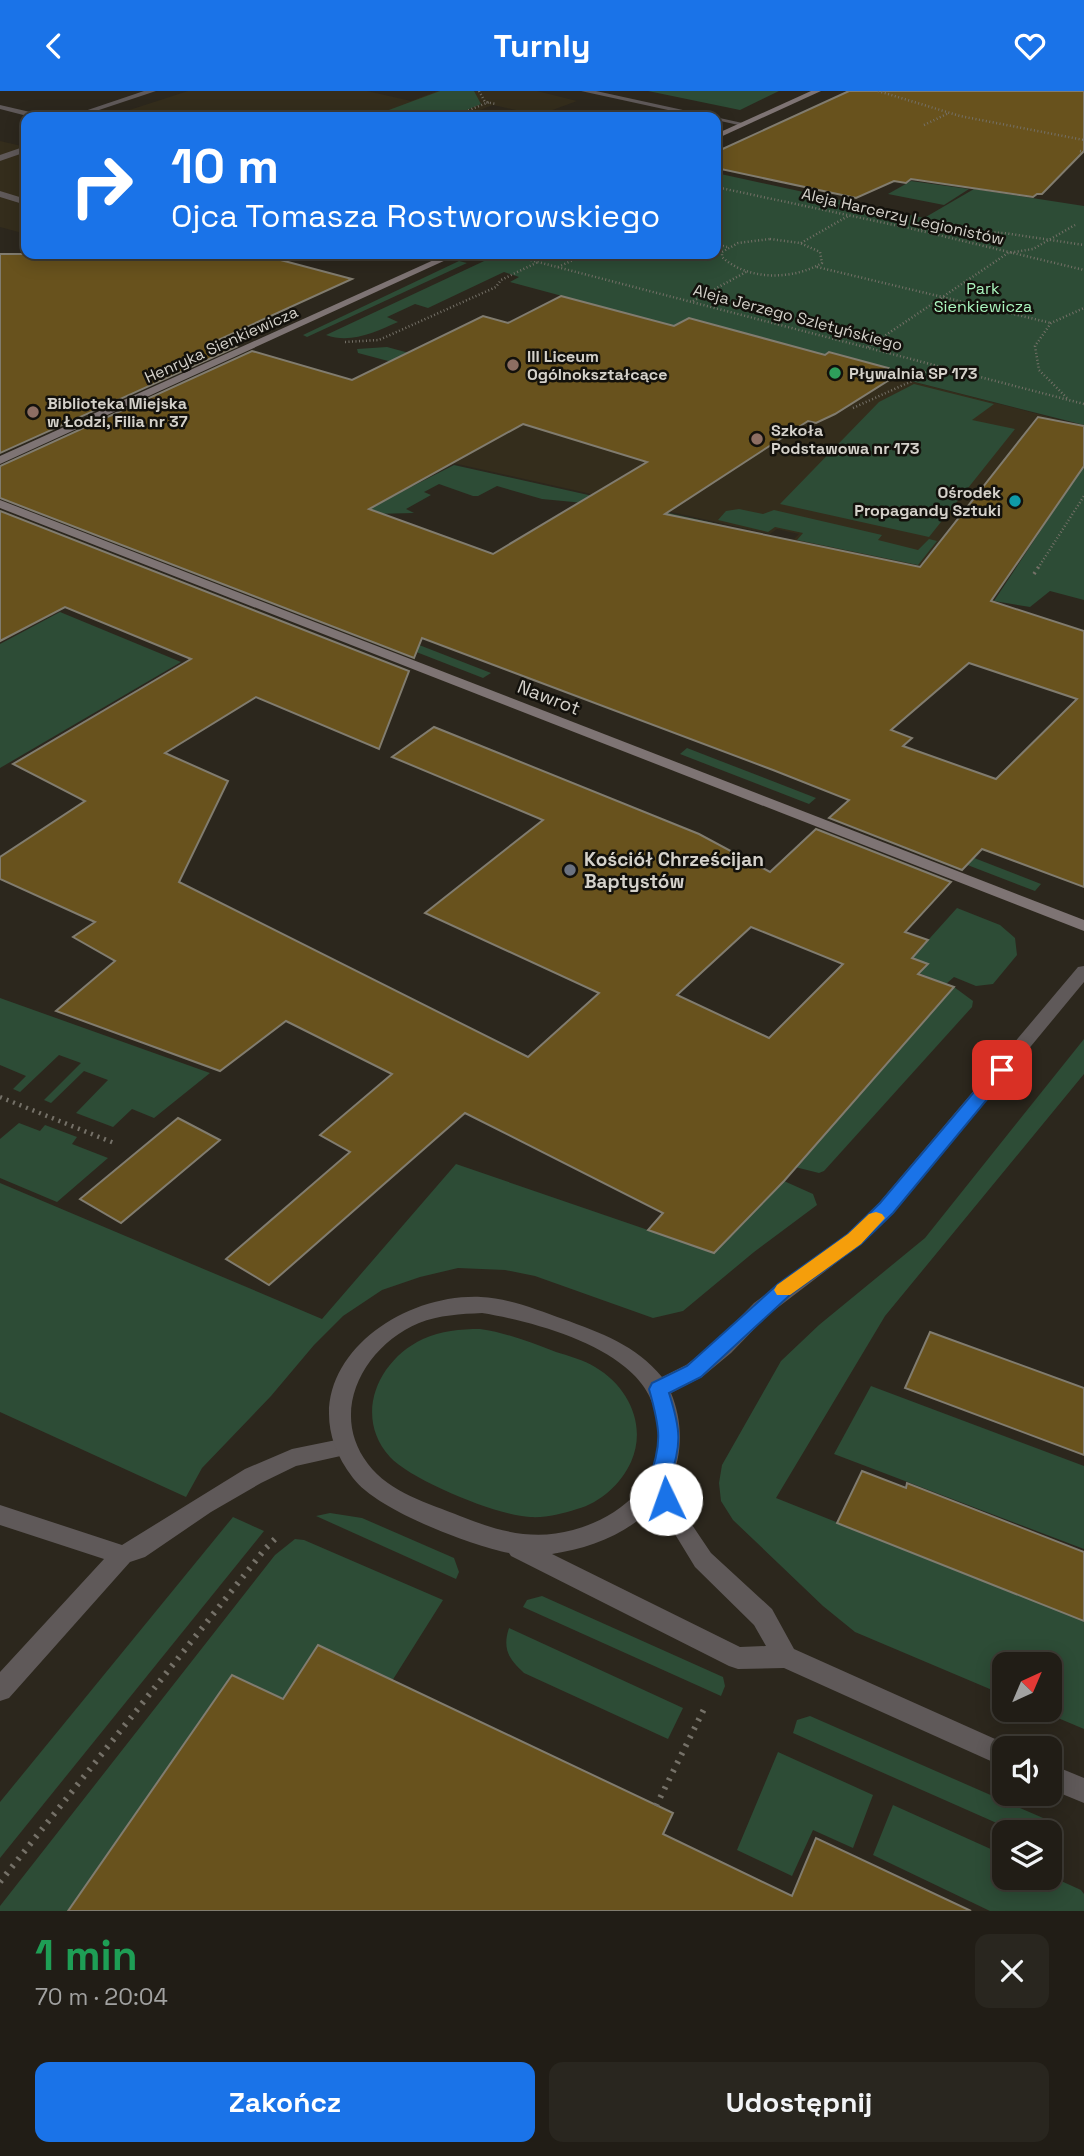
<!DOCTYPE html>
<html lang="pl">
<head>
<meta charset="utf-8">
<style>
	body { margin:0; font-family:"Space Grotesk",sans-serif; background:#29261f; color:#f1f3f6; height:100vh; display:flex; flex-direction:column; font-size:26px; white-space:nowrap }
	* { box-sizing:border-box; margin:0 }
	p { font-size:23px; color:#a2a2a1 }
	.icon { flex:none; width:38px; height:38px; fill:none; stroke:currentColor; stroke-width:2; stroke-linecap:round; stroke-linejoin:round }
	.map { position:relative; height:1820px; overflow:hidden }
	.drawer { display:flex; flex-direction:column; background:#211d16; flex:1 }
	.drawer>* { flex:none }
	.guide { position:absolute; left:21px; top:21px; width:700px; height:147px; border-radius:14px; box-shadow:0 4px 18px #0003,0 0 0 2px #3e3b35; background:#1a73e8; color:#fff; overflow:hidden }
	.needle { width:46px; rotate:44deg }
	.fabs { position:absolute; left:992px; top:1561px; display:grid; gap:14px }
	.fabs a { display:grid; place-items:center; width:70px; height:70px; border-radius:14px; background:#211d16; box-shadow:0 4px 18px #0003,0 0 0 2px #3e3b35; font-size:35px }
	.pin { position:absolute; display:grid; place-items:center; width:60px; height:60px; color:#fff; margin:-30px; border-radius:14px; box-shadow:0 4px 10px #0006 }
	.me { position:absolute; width:77px; margin:-38px; rotate:357deg; stroke-linejoin:round; filter:drop-shadow(0 0 5px #0008) }
	.turn { display:flex; align-items:center; gap:24px; height:147px; padding:0 35px; font-size:32px }
	.turn .icon { width:91px; height:91px; stroke-width:2.5 }
	.turn b { display:block; font-size:49px; line-height:60px }
	.round { display:grid; place-items:center; flex:none; width:74px; height:74px; border-radius:14px; background:#29261f }
	.overview { display:flex; align-items:center; justify-content:space-between; height:119px; padding:0 35px }
	h1 { font-size:42px; font-weight:600; line-height:52px; color:#1e9e55 }
	.primary-button { display:flex; gap:14px; margin-top:auto; padding:14px 35px }
	.primary-button a { flex:1; height:80px; border-radius:14px; background:#1a73e8; color:#fff; font-size:28px; font-weight:600; line-height:80px; text-align:center }
	.primary-button a+a { background:#29261f; color:#f1f3f6 }
	header { display:flex; justify-content:space-between; align-items:center; height:91px; padding:0 35px; background:#1a73e8; color:#fff; font-size:32px; font-weight:600 }
	.map>svg:first-child { display:block }
	.built { fill:#342d1c }
	.green { fill:#2d4c36 }
	.building { fill:#68521d; stroke:#817c6f; stroke-width:2; fill-rule:evenodd }
	.lines { fill:none; stroke-linecap:round; stroke-linejoin:round }
	.path-far3 { stroke:#757168; stroke-width:2.5; stroke-dasharray:1 2.5; stroke-linecap:butt }
	.path-far2 { stroke:#757168; stroke-width:3.5; stroke-dasharray:2 4.5; stroke-linecap:butt }
	.path-far1 { stroke:#757168; stroke-width:4.5; stroke-dasharray:2 5; stroke-linecap:butt }
	.path { stroke:#757168; stroke-width:6; stroke-dasharray:2.5 7; stroke-linecap:butt }
	.lane { fill:#5f5959; fill-rule:evenodd }
	.street { fill:#5f5959; fill-rule:evenodd }
	.secondary { fill:#7e7474; fill-rule:evenodd }
	.route { fill:#1a73e8; stroke:#114b97; stroke-width:2 }
	.slow { fill:#f59e0b }
	.education-dot { fill:#8d6e63; stroke:#13110c; stroke-width:2.5 }
	.leisure-dot { fill:#2e9e5b; stroke:#13110c; stroke-width:2.5 }
	.culture-dot { fill:#0f9aa8; stroke:#13110c; stroke-width:2.5 }
	.worship-dot { fill:#6b7280; stroke:#13110c; stroke-width:2.5 }
	.labels { text-anchor:middle; stroke-width:5; stroke-linejoin:round; paint-order:stroke }
	.far-street-label { font-size:16px; fill:#d4d1ca; stroke:#13110c }
	.far-park-label { font-size:16px; fill:#aaf5be; stroke:#13110c }
	.far-poi-label { font-size:16px; font-weight:bold; fill:#d4d1ca; stroke:#13110c; text-anchor:start }
	.street-label { font-size:19px; fill:#d4d1ca; stroke:#13110c }
	.poi-label { font-size:19px; font-weight:bold; fill:#d4d1ca; stroke:#13110c; text-anchor:start }
</style>
</head>
<body>
<header><svg class="icon" aria-label="back" viewBox="0 0 24 24"><path d="M15 5l-7 7 7 7"/></svg>Turnly<svg class="icon" aria-label="heart" viewBox="0 0 24 24"><path d="M12 20l-8-8c-3-5 5-10 8-4 3-6 11-1 8 4z"/></svg></header>
<div class="map">
<svg width="1084" height="1820" viewBox="0 0 1084 1820">
	<rect width="100%" height="100%" fill="#2c271d"/>
	<!-- built -->
	<g class="built">
		<path d="M188,0H367L411,10L437,0H537L577,10L539,24L493,14L472,22L484,26H342L323,22L310,26H108Z"/>
		<path d="M0,50L26,56V143L0,136Z"/>
		<path d="M561,205L674,235L689,227L825,264L829,261L888,277L907,289L1061,329L1038,326L921,476L793,449L799,443L777,438L770,443L453,372L498,344L428,252L483,225L508,232Z"/>
	</g>
	<!-- green -->
	<g class="green">
		<path d="M440,0H474L481,13L462,21L481,26H370Z"/>
		<path d="M648,0H779L740,19Z"/>
		<path d="M716,82L924,127L974,98L1084,115V334L907,289L888,277L829,261L825,264L689,227L674,235L510,191L519,186L504,181L428,217L415,213L387,226L398,231C375,241 351,253 326,244L497,164L514,168L522,163H716Z"/>
		<path d="M911,90L969,98L944,114L888,103Z"/>
		<path d="M459,170L467,172L307,246L303,244Z"/>
		<path d="M387,256L409,262L392,271L358,262L357,258Z"/>
		<path d="M914,293L994,313L972,329L1015,338L929,446L780,413L879,311Z"/>
		<path d="M454,374L727,435L722,438L626,416L542,408L497,395L478,405H473L439,393L424,401L431,404L406,418L414,422L372,423L364,420Z"/>
		<path d="M1084,374V509L1050,500L1030,516L994,510Z"/>
		<path d="M739,418L763,423L774,419L882,444L878,449L918,459L929,448L937,450L918,474L797,449L803,442L775,436L768,441L718,429L726,420Z"/>
		<path d="M60,521L181,571L0,677V553Z"/>
		<path d="M414,552L491,582L483,587L406,557Z"/>
		<path d="M687,657L816,707L809,713L680,663Z"/>
		<path d="M915,744L1041,793L1035,800L908,751Z"/>
		<path d="M957,817L1000,834L1015,847L1017,864L993,893L976,895L954,886L946,893L919,882L927,873L912,867Z"/>
		<path d="M954,896L973,910L972,916L824,1080L819,1082L795,1076Z"/>
		<path d="M0,907L210,982L154,1027L132,1018L113,1036L76,1022L108,989L84,980L51,1012L44,1009L81,972L59,964L20,1001L13,998L26,985L0,974Z"/>
		<path d="M1084,948V983L885,1225L776,1407L1084,1530V1638L1039,1619H1050V1573H1004V1604L855,1541L823,1515L733,1429L721,1410L719,1392L722,1374L781,1270L819,1234L925,1147Z"/>
		<path d="M19,1032L40,1040L45,1034L77,1046L72,1053L108,1067L57,1111L0,1087V1048Z"/>
		<path d="M456,1073L648,1139L784,1090L813,1103L817,1114L754,1161L683,1220L653,1227L535,1185L505,1179L458,1177L420,1186L382,1199L343,1225L314,1254L271,1305L202,1377L186,1406L0,1321V1092L322,1228Z"/>
		<path d="M480,1238C507,1242 530,1251 556,1261C569,1265 584,1269 595,1276C629,1296 647,1335 631,1371C621,1393 600,1412 577,1418C561,1423 546,1427 530,1426C498,1425 411,1389 390,1366C353,1325 378,1269 423,1248C441,1240 460,1238 480,1238Z"/>
		<path d="M871,1295L1084,1375V1458L834,1363Z"/>
		<path d="M330,1422L362,1427L454,1467L459,1481L456,1488L316,1425Z"/>
		<path d="M233,1426L264,1440L0,1767V1711Z"/>
		<path d="M295,1448L304,1449L443,1509L392,1590L318,1554L283,1608L232,1584L68,1820H0V1815L275,1464Z"/>
		<path d="M542,1505L723,1586L725,1595L721,1605L523,1516L527,1509Z"/>
		<path d="M509,1537L683,1617L668,1648L524,1582C509,1568 502,1558 509,1537Z"/>
		<path d="M810,1625L1050,1730L1044,1741H1017L793,1642L797,1629Z"/>
		<path d="M778,1661L873,1704L853,1757L813,1739L792,1785L737,1759Z"/>
		<path d="M893,1714L1004,1764V1787L1050,1785L1081,1799L1084,1803V1820H990L873,1764Z"/>
	</g>
	<!-- building -->
	<g class="building">
		<path d="M849,0H1084V60L1042,103H1037L1033,106L911,88L906,92L894,90L856,107L716,77V61Z"/>
		<path d="M0,163H258L352,188L216,250L236,256L0,362Z"/>
		<path d="M561,205L674,235L689,227L825,264L829,261L888,277L884,280L897,284L835,323L816,332L808,330L665,423L920,476L1038,326L1084,335V375L991,510L1084,540V796L982,758L962,779L829,727L849,709L773,679L422,547L414,567L0,407V375L252,260L352,289L483,225L508,232ZM523,333L647,371L493,463L369,418ZM969,572L1077,608L996,688L903,655L912,647L891,639Z"/>
		<path d="M0,420L409,580L379,658L256,606L165,662L228,690L179,791L528,966L599,902L425,822L543,729L392,666L434,636L699,743L770,781L816,738L951,791L905,841L928,849L912,867L928,873L918,883L954,896L784,1090L714,1162L648,1139L663,1122L465,1022L269,1194L226,1168L350,1061L320,1044L392,983L286,930L220,980L56,920L115,870L73,846L95,831L0,788V766L85,710L13,673L191,568L65,516L0,550ZM751,836L843,873L769,947L677,904Z"/>
		<path d="M178,1027L220,1049L121,1132L80,1108Z"/>
		<path d="M930,1241L1084,1297V1364L905,1297Z"/>
		<path d="M862,1380L906,1397L907,1392L1084,1461V1530L837,1432Z"/>
		<path d="M318,1554L673,1722L663,1743L792,1805L816,1747L971,1820H68L232,1584L283,1608Z"/>
	</g>
	<g class="lines">
		<!-- path-far3 -->
		<g class="path-far3">
			<path d="M479,0L485,11L496,13"/>
			<path d="M878,0L960,25L1084,49"/>
			<path d="M452,26L489,11"/>
			<path d="M924,34L949,22"/>
			<path d="M1080,60L1084,61"/>
			<path d="M716,96L913,138L1084,179"/>
			<path d="M921,138L1004,142L1084,154"/>
			<path d="M770,148L800,152L820,161L822,172C793,189 748,190 722,166V161L738,152Z"/>
			<path d="M801,152L848,125"/>
			<path d="M716,153L727,156"/>
			<path d="M507,163L1084,313"/>
			<path d="M558,176L586,163"/>
			<path d="M817,176L1051,232"/>
			<path d="M693,210L746,181"/>
			<path d="M345,251L379,249L496,196L501,189L538,171"/>
			<path d="M868,256L1008,162L1033,158L1075,134"/>
			<path d="M1067,307L1039,279L1035,255L1051,232L1084,217"/>
			<path d="M853,317L912,290L935,274"/>
			<path d="M1040,474L1084,405"/>
		</g>
		<!-- path-far2 -->
		<path class="path-far2" d="M1034,483L1041,472"/>
		<!-- path-far1 -->
		<path class="path-far1" d="M0,1006L114,1052"/>
		<!-- path -->
		<g class="path">
			<path d="M656,1715L706,1614"/>
			<path d="M0,1791L265,1458L279,1444"/>
		</g>
		<!-- lane -->
		<path class="lane" d="M346,1347L354,1350L357,1356L354,1362L296,1375L261,1392L211,1421L145,1466L130,1471L9,1607L0,1610V1581L104,1468L0,1434V1414L122,1454L245,1378L292,1358Z"/>
		<!-- street -->
		<g class="street">
			<path d="M144,0H156L78,26H67Z"/>
			<path d="M581,0H596L747,33L743,35L716,29V26H700Z"/>
			<path d="M0,14L43,24L44,26H31L0,18Z"/>
			<path d="M26,55V61L0,70V64Z"/>
			<path d="M0,100L26,108V114L0,106Z"/>
			<path d="M1084,875V891L893,1122L861,1153L768,1224L731,1262L702,1286L671,1302C683,1331 683,1363 670,1392L682,1419L711,1462L772,1518L794,1558L1013,1656L1004,1657V1676L784,1577L738,1578L729,1575L511,1465L509,1462C469,1454 377,1419 353,1387C281,1293 385,1202 481,1206C508,1207 538,1219 563,1228C601,1242 636,1254 662,1286L686,1274L717,1250L754,1212L847,1143L879,1112L1078,876ZM482,1222C526,1229 591,1247 625,1276C646,1293 656,1312 658,1339C661,1392 621,1426 573,1439C533,1450 497,1440 460,1425C428,1412 390,1402 368,1373C328,1321 364,1255 419,1232C439,1224 461,1223 482,1222ZM656,1412L695,1476L754,1534L766,1555L740,1556L552,1463C591,1457 631,1442 656,1412Z"/>
			<path d="M1050,1673L1084,1687V1712L1050,1698Z"/>
		</g>
		<!-- secondary -->
		<g class="secondary">
			<path d="M811,0H821L716,48V43Z"/>
			<path d="M447,163H459L0,373V365Z"/>
			<path d="M0,409L1084,829V840L0,417Z"/>
		</g>
	</g>
	<!-- route -->
	<path class="route" d="M1002,973L1010,979L1008,983L893,1122L861,1153L791,1203L701,1286L669,1302C681,1339 682,1354 669,1391L676,1408L673,1414L666,1417L659,1414L648,1391C663,1352 660,1337 649,1298L652,1292L687,1275L778,1193L848,1143L880,1112L996,975Z"/>
	<!-- slow -->
	<path class="slow" d="M876,1121L882,1123L885,1127L861,1153L790,1204H777L774,1199L777,1194L848,1143L869,1123Z"/>
	<!-- markers -->
	<g class="education-dot">
		<circle cx="513" cy="274" r="7"/>
		<circle cx="33" cy="321" r="7"/>
		<circle cx="757" cy="348" r="7"/>
	</g>
	<circle class="leisure-dot" cx="835" cy="282" r="7"/>
	<circle class="culture-dot" cx="1015" cy="410" r="7"/>
	<circle class="worship-dot" cx="570" cy="779" r="7"/>
	<g class="labels">
		<!-- far-street labels -->
		<g class="far-street-label">
			<text transform="translate(903 125) rotate(13)" y="6">Aleja Harcerzy Legionistów</text>
			<text transform="translate(798 226) rotate(15)" y="6">Aleja Jerzego Szletyńskiego</text>
			<text transform="translate(221 253) rotate(-24)" y="6">Henryka Sienkiewicza</text>
		</g>
		<!-- far-park labels -->
		<g class="far-park-label">
			<text x="983" y="203">Park<tspan x="983" dy="18">Sienkiewicza</tspan></text>
		</g>
		<!-- far-poi labels -->
		<g class="far-poi-label">
			<text x="527" y="271">III Liceum<tspan x="527" dy="18">Ogólnokształcące</tspan></text>
			<text x="849" y="288">Pływalnia SP 173</text>
			<text x="47" y="318">Biblioteka Miejska<tspan x="47" dy="18">w Łodzi, Filia nr 37</tspan></text>
			<text x="771" y="345">Szkoła<tspan x="771" dy="18">Podstawowa nr 173</tspan></text>
			<text x="1001" y="407" text-anchor="end">Ośrodek<tspan x="1001" dy="18">Propagandy Sztuki</tspan></text>
		</g>
		<!-- street labels -->
		<g class="street-label">
			<text transform="translate(549 606) rotate(21)" y="7">Nawrot</text>
		</g>
		<!-- poi labels -->
		<g class="poi-label">
			<text x="584" y="775">Kościół Chrześcijan<tspan x="584" dy="22">Baptystów</tspan></text>
		</g>
	</g>
</svg>
<div class="fabs">
<a><svg class="needle" viewBox="-14 -14 28 28"><path d="M0-13l5 13h-10z" fill="#e53935"/><path d="M0 13l5-13h-10z" fill="#a2a2a1"/></svg></a>
<a><svg class="icon" aria-label="sound" viewBox="0 0 24 24"><path d="M4 9h4l5-4v14l-5-4H4zM17 9q2 3 0 6"/></svg></a>
<a><svg class="icon" aria-label="layers" viewBox="0 0 24 24"><path d="M12 4l9 5-9 5-9-5zM3 14l9 5 9-5"/></svg></a>
</div>
<div class="pin" style="left:1002px;top:979px;background:#d93025"><svg class="icon" aria-label="arrive" viewBox="0 0 24 24"><path d="M6 21V4h12l-3 4 3 4H6"/></svg></div>
<svg class="me" style="left:666px;top:1408px" viewBox="-20 -20 40 40"><circle r="19" fill="#fff"/><path d="M0-13L10 11 0 6-10 11z" fill="#1a73e8"/></svg>
<div class="guide">
<div class="turn"><svg class="icon" aria-label="right" viewBox="0 0 24 24"><path d="M7 20v-9h11M14 6l5 5-5 5"/></svg><div><b>10 m</b>Ojca Tomasza Rostworowskiego</div></div>
</div>
</div>
<section class="drawer">
<div class="overview"><div><h1>1 min</h1><p>70 m · 20:04</p></div><a class="round"><svg class="icon" aria-label="close" viewBox="0 0 24 24"><path d="M6 6l12 12M18 6L6 18"/></svg></a></div>
<div class="primary-button"><a>Zakończ</a><a>Udostępnij</a></div>
</section>
</body>
</html>
